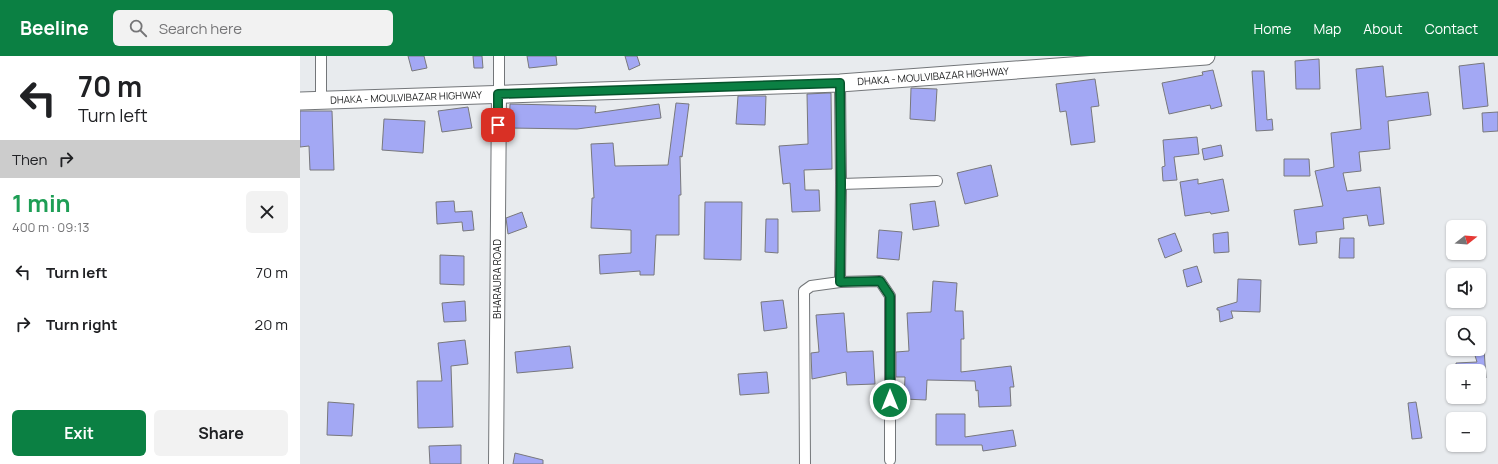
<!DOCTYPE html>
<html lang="en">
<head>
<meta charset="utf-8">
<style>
	body { margin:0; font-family:Manrope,sans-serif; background:#f2f2f2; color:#202124; height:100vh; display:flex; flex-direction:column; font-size:15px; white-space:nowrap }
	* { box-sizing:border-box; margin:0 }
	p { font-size:13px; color:#757577 }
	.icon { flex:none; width:22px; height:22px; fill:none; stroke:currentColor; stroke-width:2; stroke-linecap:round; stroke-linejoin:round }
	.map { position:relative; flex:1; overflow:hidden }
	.panel { display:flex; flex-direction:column; background:#fff; width:300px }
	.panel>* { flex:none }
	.guide { background:#fff; color:#202124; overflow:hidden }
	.needle { width:26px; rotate:73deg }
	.controls { position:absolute; left:1146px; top:164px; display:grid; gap:8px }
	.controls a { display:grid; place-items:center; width:40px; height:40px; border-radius:6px; background:#fff; box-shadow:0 1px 3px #0004; font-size:20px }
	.pin { position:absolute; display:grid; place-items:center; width:34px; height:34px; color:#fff; margin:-17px; border-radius:8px; box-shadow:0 2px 6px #0006 }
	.me { position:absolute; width:44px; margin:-22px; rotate:0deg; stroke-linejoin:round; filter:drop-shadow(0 0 3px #0008) }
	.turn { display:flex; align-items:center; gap:14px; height:84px; padding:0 12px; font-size:18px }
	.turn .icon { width:52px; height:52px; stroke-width:2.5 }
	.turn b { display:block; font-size:28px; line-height:34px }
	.then { display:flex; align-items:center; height:38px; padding:0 12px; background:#0003; gap:8px; font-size:15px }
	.round { display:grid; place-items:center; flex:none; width:42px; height:42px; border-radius:6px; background:#f2f2f2 }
	.summary { display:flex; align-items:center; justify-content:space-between; height:68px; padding:0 12px }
	h1 { font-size:24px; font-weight:700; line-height:30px; color:#1e9e55 }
	.action { display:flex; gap:8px; margin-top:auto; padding:8px 12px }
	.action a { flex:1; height:46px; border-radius:6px; background:#0b8043; color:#fff; font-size:16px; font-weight:700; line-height:46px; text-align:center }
	.action a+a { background:#f2f2f2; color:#202124 }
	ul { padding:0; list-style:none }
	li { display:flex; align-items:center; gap:12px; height:52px; padding:0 12px }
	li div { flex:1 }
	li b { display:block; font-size:15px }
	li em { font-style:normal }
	header { display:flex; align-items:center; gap:24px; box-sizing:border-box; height:56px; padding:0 20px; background:#0b8043; color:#fff }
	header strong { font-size:19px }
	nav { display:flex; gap:22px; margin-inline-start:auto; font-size:14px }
	.search { width:280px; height:36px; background:#f2f2f2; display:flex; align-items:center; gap:10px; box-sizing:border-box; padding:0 14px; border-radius:6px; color:#757577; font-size:15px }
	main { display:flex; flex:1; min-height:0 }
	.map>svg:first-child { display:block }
	.building { fill:#a3a8f4; stroke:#78787c }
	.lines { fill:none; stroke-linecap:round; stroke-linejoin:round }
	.minor-casing { stroke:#737679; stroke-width:12 }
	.secondary-casing { stroke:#737679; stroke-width:16 }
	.trunk-casing { stroke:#737679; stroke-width:19 }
	.minor { stroke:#fff; stroke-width:10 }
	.secondary { stroke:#fff; stroke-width:14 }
	.trunk { stroke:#fff; stroke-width:17 }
	.route-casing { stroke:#07532c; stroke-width:10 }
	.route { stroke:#0b8043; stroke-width:7 }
	.labels { text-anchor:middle; stroke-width:4; stroke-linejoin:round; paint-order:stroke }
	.street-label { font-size:10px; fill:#232425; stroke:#fff }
</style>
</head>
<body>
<header>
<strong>Beeline</strong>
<div class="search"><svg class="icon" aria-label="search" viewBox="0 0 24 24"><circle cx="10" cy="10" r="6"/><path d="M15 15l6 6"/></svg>Search here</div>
<nav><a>Home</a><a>Map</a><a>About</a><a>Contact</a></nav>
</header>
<main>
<section class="panel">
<div class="guide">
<div class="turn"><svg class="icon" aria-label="left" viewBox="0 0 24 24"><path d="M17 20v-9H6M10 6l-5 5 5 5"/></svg><div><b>70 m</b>Turn left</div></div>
<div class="then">Then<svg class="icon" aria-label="right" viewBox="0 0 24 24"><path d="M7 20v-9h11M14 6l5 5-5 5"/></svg></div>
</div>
<div class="summary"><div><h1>1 min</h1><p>400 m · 09:13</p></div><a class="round"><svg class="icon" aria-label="close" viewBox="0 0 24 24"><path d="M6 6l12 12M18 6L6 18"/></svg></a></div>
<ul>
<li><svg class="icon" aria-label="left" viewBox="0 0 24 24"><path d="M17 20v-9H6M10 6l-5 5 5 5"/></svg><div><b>Turn left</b></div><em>70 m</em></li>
<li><svg class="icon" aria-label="right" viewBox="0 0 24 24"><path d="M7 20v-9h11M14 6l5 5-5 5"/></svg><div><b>Turn right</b></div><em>20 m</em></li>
</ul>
<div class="action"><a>Exit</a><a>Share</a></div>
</section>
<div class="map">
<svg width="1198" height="408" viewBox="0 0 1198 408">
	<rect width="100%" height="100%" fill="#e8ebee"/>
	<!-- building -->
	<g class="building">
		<path d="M108,0H124L127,12L112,15Z"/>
		<path d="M173,0H182L183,12H174Z"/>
		<path d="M227,0H256L257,9L229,12Z"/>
		<path d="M325,0H337L340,9L329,14Z"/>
		<path d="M1019,3L1020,33H996L995,5Z"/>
		<path d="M1184,7L1188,50L1163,53L1159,10Z"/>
		<path d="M1083,10L1086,41L1128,36L1131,59L1088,65L1090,93L1059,96L1061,115L1043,117L1047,135L1080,131L1084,168L1069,170L1067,159L1043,162L1044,173L1016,176L1017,187L999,189L994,154L1023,150L1015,115L1034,111L1031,77L1061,73L1056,13Z"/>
		<path d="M913,14L922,50L911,53L910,49L869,58L862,27L903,19L902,16Z"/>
		<path d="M952,15H964L967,64L972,63L973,74L956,75Z"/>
		<path d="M795,23L799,50L791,51L795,86L771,89L766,55L760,56L756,28Z"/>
		<path d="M611,32L637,33L635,65L610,63Z"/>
		<path d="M528,37H531L532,113L504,114L505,134H519L520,155L492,156L490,127L483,128L479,90L508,88L507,38Z"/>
		<path d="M438,40H466L465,69L436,68Z"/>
		<path d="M376,47L389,48L382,101L380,100L381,139H379V179H356L354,219H340V215L300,218L299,199L331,197V174L291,172L292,142H294L291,88L313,87L315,110L368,109Z"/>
		<path d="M210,48L296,50L295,57L359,48L361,62L277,73L209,72Z"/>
		<path d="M168,51L172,72L142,76L138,55Z"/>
		<path d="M0,55H32L34,114H10L9,90L0,91Z"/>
		<path d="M1198,56V75L1183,76L1182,57Z"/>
		<path d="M84,63L125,65L123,97L82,94Z"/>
		<path d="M897,81L899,98L874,101L877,124L863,125L862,111L865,110L863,84Z"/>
		<path d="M921,89L923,100L904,104L902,93Z"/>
		<path d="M984,103H1009L1010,120H984Z"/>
		<path d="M691,109L698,140L665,148L657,117Z"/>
		<path d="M898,123V128L923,123L929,155L911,158L910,156L885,160L880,126Z"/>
		<path d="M154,145L155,156L172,155L174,174L163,175L162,166L137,168L136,146Z"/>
		<path d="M635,145L639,170L613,174L610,148Z"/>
		<path d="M405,146H442L441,204L404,203Z"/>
		<path d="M222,156L227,171L208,178L206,162Z"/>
		<path d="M466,163H478V197L465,196Z"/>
		<path d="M579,174L602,176L599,204L577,202Z"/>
		<path d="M928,176L929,196L914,197L913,178Z"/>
		<path d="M875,177L882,195L865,202L858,183Z"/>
		<path d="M1040,182H1054V202H1039Z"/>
		<path d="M140,199L164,200V229L140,228Z"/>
		<path d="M897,210L902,226L887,231L883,214Z"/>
		<path d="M938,223L961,224L960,256L931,255L933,262L920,266L919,254H917V252L937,246Z"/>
		<path d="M633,225L657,227L655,255H663L664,283H661V316L711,310L714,331H710L711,350L679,351L678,334L676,335L675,325L627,324L626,344L604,343L605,321H596V296L609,295L607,257L631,256Z"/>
		<path d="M483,244L487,272L464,275L461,246Z"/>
		<path d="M165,245L166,265L144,266L142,247Z"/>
		<path d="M544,257L547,296L573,295L575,328L547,329L546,316L512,323L511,297L519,296L516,259Z"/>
		<path d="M165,284L168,308L151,310L153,371L118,372L117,325H142L138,287Z"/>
		<path d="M270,290L273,312L217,317L215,296Z"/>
		<path d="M1173,293H1184L1186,322H1182L1180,315H1156V307L1177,306Z"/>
		<path d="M467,316L469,337L440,339L438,318Z"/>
		<path d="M28,346L54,348L52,380L27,379Z"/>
		<path d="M1116,346L1122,382L1112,383L1108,347Z"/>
		<path d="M636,358H665V381L713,374L716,390L683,395L682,389H636Z"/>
		<path d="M161,389V408H130L129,390Z"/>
		<path d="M215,397L243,404V408H213Z"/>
	</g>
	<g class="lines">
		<!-- minor casing -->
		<g class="minor-casing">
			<g id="minor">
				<path d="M21,0V44"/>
				<path d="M540,27L541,128L540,226"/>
				<path d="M199,38V0"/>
				<path d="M541,128L637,125"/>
				<path d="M505,408L504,235L511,230L540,226L580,225L590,240V404"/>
			</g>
		</g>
		<!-- secondary casing -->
		<g class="secondary-casing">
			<path id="secondary" d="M196,408L199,38"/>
		</g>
		<!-- trunk casing -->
		<g class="trunk-casing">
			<path id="trunk" d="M0,45L540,27L906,0"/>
		</g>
		<!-- minor -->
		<use href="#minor" class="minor"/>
		<!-- secondary -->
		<use href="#secondary" class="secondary"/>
		<!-- trunk -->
		<use href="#trunk" class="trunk"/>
	</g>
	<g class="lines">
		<!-- route casing -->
		<g class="route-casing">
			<path id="route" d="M198,69V38L540,27L541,128L540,226L580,225L590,240V344"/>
		</g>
		<!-- route -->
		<use href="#route" class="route"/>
	</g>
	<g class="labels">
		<!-- street labels -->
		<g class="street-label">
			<text transform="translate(633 20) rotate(-4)" y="4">DHAKA - MOULVIBAZAR HIGHWAY</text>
			<text transform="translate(106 41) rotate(-2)" y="4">DHAKA - MOULVIBAZAR HIGHWAY</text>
			<text transform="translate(197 223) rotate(-90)" y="4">BHARAURA ROAD</text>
		</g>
	</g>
</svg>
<div class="controls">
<a><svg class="needle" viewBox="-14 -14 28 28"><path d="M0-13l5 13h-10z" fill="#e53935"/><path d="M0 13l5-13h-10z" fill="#757577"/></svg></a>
<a><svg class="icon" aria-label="sound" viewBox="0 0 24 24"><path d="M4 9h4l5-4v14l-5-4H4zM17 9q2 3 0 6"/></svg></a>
<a><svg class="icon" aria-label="search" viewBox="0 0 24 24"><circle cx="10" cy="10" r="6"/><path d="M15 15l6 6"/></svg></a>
<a>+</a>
<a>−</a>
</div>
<div class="pin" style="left:198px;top:69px;background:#d93025"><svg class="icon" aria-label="arrive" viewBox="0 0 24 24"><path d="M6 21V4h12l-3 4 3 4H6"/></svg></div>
<svg class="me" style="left:590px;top:344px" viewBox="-20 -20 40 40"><circle r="17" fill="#0b8043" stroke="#fff" stroke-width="3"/><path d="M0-11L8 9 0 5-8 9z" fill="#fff"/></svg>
</div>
</main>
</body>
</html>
